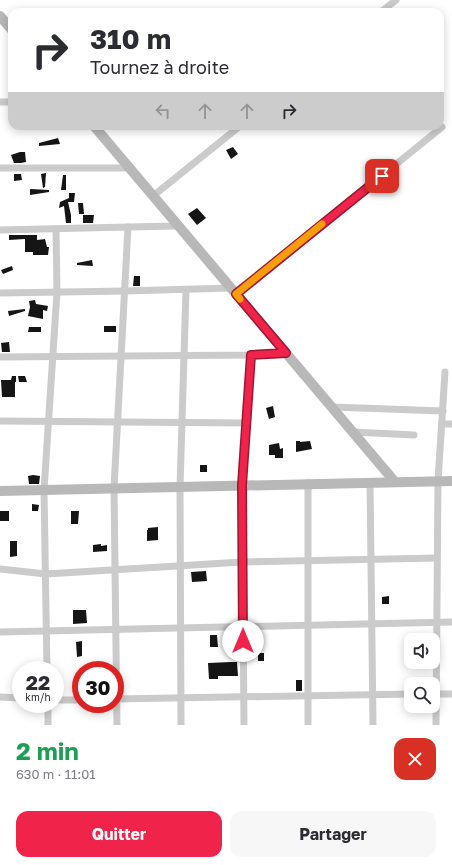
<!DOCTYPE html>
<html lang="fr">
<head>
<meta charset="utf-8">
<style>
	body { margin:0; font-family:"Golos Text",sans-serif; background:#f7f7f7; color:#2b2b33; height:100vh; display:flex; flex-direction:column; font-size:15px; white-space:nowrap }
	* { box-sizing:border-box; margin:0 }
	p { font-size:13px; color:#7c7c81 }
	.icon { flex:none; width:22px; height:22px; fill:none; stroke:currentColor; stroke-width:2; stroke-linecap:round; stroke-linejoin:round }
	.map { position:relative; height:725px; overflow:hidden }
	.side { display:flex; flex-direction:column; background:#fff; flex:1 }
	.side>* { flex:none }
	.guide { position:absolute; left:8px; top:8px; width:436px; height:122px; border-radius:12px; box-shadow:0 2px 10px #0003; background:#fff; color:#2b2b33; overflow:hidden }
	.fabs { position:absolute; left:404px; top:633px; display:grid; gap:8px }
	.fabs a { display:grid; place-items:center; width:36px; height:36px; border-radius:8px; background:#fff; box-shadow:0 2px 10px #0003; font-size:20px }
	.speed { position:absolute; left:12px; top:661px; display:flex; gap:8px; font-size:20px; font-weight:700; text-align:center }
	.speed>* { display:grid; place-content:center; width:52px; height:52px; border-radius:50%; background:#fff; box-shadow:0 2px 10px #0003; line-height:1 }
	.speed small { font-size:10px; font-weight:400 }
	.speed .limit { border:6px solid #d22; background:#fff; color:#111 }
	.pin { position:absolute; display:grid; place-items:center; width:34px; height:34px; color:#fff; margin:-17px; border-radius:8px; box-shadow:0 2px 6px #0006 }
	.me { position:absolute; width:44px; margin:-22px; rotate:0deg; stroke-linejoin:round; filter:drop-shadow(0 0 3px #0008) }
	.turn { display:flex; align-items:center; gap:14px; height:84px; padding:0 16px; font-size:18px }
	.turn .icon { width:52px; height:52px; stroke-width:2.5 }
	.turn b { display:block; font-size:28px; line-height:34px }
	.lanes { display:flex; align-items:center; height:38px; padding:0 16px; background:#0003; justify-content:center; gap:20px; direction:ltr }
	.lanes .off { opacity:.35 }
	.round { display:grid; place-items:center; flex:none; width:42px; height:42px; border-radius:12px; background:#f7f7f7 }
	.headline { display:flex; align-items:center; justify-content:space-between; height:68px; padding:0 16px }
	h1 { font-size:24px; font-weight:700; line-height:30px; color:#1e9e55 }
	.action { display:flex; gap:8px; margin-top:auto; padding:8px 16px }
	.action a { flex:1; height:46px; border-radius:12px; background:#f0244b; color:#fff; font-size:16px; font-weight:700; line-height:46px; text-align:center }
	.action a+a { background:#f7f7f7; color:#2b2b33 }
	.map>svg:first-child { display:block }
	.building { fill:#151515 }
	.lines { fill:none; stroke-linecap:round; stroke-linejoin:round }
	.street { stroke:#cbcbcb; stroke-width:7 }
	.secondary { stroke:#b8b8b8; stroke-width:10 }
	.route-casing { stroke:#9c1731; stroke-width:10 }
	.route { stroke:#f0244b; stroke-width:7 }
	.slow { stroke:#f59e0b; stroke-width:7 }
</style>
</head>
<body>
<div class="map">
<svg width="452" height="725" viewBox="0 0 452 725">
	<rect width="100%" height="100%" fill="#fff"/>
	<!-- building -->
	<g class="building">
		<path d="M58,138L60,144L39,146V143Z"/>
		<path d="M233,147L238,154L231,159L226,150Z"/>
		<path d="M20,152H25L26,162L21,163H14L11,155Z"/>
		<path d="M46,173L45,187L43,188L41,174Z"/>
		<path d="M14,174H21L22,180L14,181Z"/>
		<path d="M63,175H66V190H61Z"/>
		<path d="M30,189L49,190V192L30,195Z"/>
		<path d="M69,193H75L74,202H68L71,215V223H66L64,206L59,208L60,202L69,198Z"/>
		<path d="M78,203H83L84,214H79Z"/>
		<path d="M197,208L206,218L197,225L188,214Z"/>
		<path d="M83,215H94L93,223H83Z"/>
		<path d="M9,235H37V240L45,239L47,247H49L48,255H33V252H25V239L9,240Z"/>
		<path d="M92,260L93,266L77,265V263Z"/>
		<path d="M12,266L13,270L3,274L1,270Z"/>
		<path d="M134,276H140V286H133Z"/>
		<path d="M35,300L36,304L48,306L47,311L43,310V319L28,316L30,307L29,301Z"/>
		<path d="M25,309V311L9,316L8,311Z"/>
		<rect x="104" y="326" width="12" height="6"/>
		<path d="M29,327H41V332H28Z"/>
		<path d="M9,342L10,352H2L1,343Z"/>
		<path d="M12,376H16V382H15V397H2L1,380H11Z"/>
		<path d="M18,376H25L27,382H19Z"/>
		<path d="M273,406L275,417L269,419L266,408Z"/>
		<path d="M296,441H300V442L310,441L312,449L296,452Z"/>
		<path d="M279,443L280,449L283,448V458H275V455H269V445Z"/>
		<rect x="200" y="465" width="7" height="7"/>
		<path d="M33,475L40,476L39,484H29L28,476Z"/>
		<path d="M32,504L39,505L38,511H32Z"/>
		<rect x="0" y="511" width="9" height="10"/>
		<path d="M71,511H79L78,524H71Z"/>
		<path d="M158,527V540L147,541V530H148V528Z"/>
		<path d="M10,541H17V556L10,557Z"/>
		<path d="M101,544V546L107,545V551L93,552V545Z"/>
		<path d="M206,571L207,581L192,582L191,572Z"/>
		<path d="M389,596V604H382V597Z"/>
		<path d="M73,610H86L87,623L73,624Z"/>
		<rect x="248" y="633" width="6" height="6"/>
		<path d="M210,635H217L218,647H210Z"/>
		<path d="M82,641V656L77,657L76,642Z"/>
		<rect x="258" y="653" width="6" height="8"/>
		<path d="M231,662H237L238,676H218V679H209L208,663Z"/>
		<rect x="296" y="680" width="6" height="11"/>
	</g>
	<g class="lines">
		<!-- street -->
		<g class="street">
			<path d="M381,12L396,0"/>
			<path d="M0,102H12"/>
			<path d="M0,168H129"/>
			<path d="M153,196L240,126"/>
			<path d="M0,230L128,227L178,226"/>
			<path d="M0,293L125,291L231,288"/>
			<path d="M236,294L442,127"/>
			<path d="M0,357L251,355L285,353"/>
			<path d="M332,407L443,411"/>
			<path d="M0,421L246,423"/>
			<path d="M442,424H452"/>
			<path d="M353,432L414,435"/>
			<path d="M370,482L373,725"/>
			<path d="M308,483V725"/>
			<path d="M0,569L46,574L242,562L437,558"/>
			<path d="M0,632L452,622"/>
			<path d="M47,670L44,490L57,292L56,229"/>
			<path d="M433,694H452"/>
			<path d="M0,697L21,698"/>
			<path d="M115,699L411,694"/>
			<path d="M55,700H81"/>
			<path d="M48,704V725"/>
			<path d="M117,725L114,488L128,227"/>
			<path d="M181,725L180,487L186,290"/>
			<path d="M244,725L242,485L251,355"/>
			<path d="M436,725L438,481L445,372"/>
		</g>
		<!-- secondary -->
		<g class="secondary">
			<path d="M0,16L12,30"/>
			<path d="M94,126L395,482"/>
			<path d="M0,491L452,481"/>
		</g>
	</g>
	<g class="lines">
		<!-- route casing -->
		<g class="route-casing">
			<path id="route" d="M243,641L242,485L251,355L286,353L236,294L382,176"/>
		</g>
		<!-- route -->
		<use href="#route" class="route"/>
		<!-- slow -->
		<path class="slow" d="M240,299L236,294L322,224"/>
	</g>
</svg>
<div class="fabs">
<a><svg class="icon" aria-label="sound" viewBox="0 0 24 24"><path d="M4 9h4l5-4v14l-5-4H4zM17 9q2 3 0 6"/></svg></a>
<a><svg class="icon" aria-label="search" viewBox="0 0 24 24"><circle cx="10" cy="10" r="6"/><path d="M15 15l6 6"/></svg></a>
</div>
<div class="speed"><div>22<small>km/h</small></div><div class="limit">30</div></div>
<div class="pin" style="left:382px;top:176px;background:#d93025"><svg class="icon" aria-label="arrive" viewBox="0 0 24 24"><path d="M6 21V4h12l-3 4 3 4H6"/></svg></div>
<svg class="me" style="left:243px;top:641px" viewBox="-20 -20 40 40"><circle r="19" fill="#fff"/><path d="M0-13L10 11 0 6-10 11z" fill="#f0244b"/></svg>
<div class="guide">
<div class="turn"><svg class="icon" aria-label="right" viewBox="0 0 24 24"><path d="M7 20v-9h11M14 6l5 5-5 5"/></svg><div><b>310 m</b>Tournez à droite</div></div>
<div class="lanes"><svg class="icon off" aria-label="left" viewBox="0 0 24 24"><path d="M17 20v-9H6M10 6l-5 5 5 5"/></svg><svg class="icon off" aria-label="ahead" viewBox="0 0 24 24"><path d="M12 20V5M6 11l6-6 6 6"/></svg><svg class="icon off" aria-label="ahead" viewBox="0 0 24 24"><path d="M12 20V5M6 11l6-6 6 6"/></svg><svg class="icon" aria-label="right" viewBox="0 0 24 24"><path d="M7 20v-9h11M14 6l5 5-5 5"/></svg></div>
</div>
</div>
<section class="side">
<div class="headline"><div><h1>2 min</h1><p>630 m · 11:01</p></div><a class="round" style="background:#d93025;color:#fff"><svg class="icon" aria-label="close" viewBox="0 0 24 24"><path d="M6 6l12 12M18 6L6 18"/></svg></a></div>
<div class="action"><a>Quitter</a><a>Partager</a></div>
</section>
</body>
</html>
